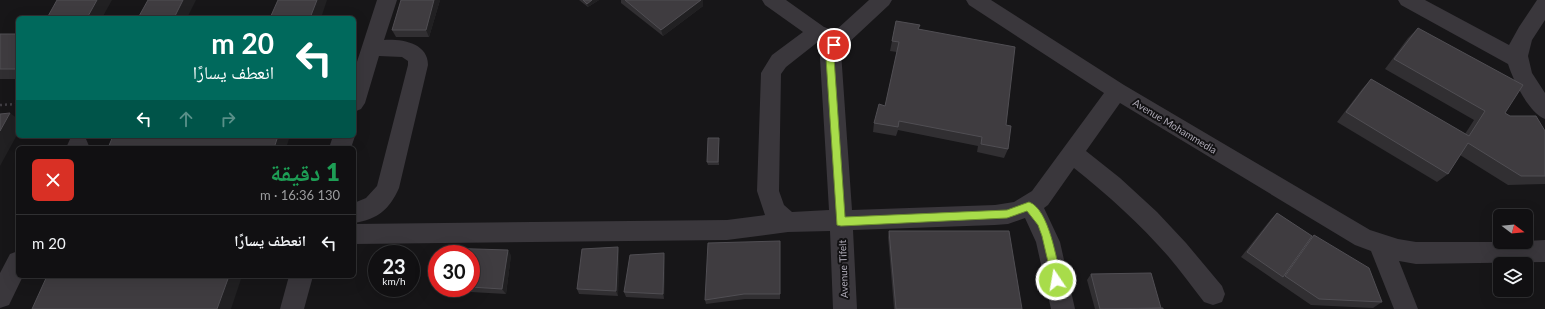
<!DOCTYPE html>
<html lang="ar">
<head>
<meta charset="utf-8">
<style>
	body { margin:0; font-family:Lato,"Noto Naskh Arabic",sans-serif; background:#1e1e20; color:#f1f3f6; direction:rtl; height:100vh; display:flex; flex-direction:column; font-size:15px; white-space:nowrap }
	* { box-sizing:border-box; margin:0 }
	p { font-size:13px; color:#9c9d9f }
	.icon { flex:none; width:22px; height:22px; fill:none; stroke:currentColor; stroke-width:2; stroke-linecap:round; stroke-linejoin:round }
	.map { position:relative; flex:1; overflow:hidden; direction:ltr }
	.details { position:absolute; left:16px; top:146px; width:340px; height:132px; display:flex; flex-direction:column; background:#111012; border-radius:6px; box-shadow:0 4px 16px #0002,0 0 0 1px #303032; direction:rtl }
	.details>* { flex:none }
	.guide { position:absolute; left:16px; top:16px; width:340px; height:122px; border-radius:6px; box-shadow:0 4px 16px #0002,0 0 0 1px #303032; direction:rtl; background:#00695c; color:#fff; overflow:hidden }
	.needle { width:26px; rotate:106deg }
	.controls { position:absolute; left:1493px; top:209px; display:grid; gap:8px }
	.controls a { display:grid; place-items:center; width:40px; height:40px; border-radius:6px; background:#111012; box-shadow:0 4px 16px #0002,0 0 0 1px #303032; font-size:20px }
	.speed { position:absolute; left:368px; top:245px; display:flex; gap:8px; font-size:20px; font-weight:700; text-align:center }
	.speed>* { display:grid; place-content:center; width:52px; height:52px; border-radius:50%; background:#111012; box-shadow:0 4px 16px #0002,0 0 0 1px #303032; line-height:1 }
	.speed small { font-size:10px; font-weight:400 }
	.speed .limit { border:6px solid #d22; background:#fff; color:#111 }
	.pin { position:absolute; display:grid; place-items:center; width:34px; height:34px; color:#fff; margin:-17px; border:2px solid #fff; border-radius:50%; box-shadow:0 1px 4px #0007 }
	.me { position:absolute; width:44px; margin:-22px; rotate:348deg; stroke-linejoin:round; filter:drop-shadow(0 0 3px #0008) }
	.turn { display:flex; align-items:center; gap:14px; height:84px; padding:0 16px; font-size:18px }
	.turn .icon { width:52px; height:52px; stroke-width:2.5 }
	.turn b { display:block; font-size:28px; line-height:34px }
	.lanes { display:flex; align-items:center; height:38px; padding:0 16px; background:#0003; justify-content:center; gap:20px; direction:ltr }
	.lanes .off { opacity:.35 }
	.round { display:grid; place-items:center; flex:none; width:42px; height:42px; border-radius:6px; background:#1e1e20 }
	.head { display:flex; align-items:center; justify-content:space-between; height:68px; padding:0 16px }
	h1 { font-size:24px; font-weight:800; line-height:30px; color:#1e9e55 }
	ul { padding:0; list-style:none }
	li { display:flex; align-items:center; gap:12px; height:56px; padding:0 16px; border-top:1px solid #303032 }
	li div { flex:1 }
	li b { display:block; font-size:15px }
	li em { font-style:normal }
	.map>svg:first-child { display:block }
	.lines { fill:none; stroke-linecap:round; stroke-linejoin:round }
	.path { stroke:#403e43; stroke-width:2.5; stroke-dasharray:2 3; stroke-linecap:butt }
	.minor { fill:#3a373c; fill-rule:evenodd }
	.wall { fill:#312f32 }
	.shaded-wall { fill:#212022 }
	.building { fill:#3f3c40; stroke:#504e53 }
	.route { fill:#a8dc4a; stroke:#6d8f30 }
	.labels { text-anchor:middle; stroke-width:4; stroke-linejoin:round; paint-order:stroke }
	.street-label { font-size:10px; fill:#aeaab6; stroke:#121113 }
</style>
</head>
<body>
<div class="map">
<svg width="1545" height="309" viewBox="0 0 1545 309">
	<rect width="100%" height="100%" fill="#171618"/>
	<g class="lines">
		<!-- path -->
		<path class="path" d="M0,105L18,104"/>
		<!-- minor -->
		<g class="minor">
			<path d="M377,0H397L384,40C402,39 428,43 428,65L399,188C389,210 378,219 354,223V203L366,198L377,186L408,65V61L402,57L379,56L365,103L361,109L354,112V71Z"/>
			<path d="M762,0H786L824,27L835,31L869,0H892L889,5L845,46L841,52L852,210L995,205L1014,202L1032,191L1104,93L969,5L966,0H991L1124,85L1370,230L1398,239L1416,242H1526V241L1545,240V262L1416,264L1399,261L1418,309H1394L1371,251L1355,245L1120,103L1086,151L1120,178L1157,212L1186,243L1222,286L1225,294L1222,302L1213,305L1204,302C1192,287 1181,271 1168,256C1140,224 1108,195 1074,168L1048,205L1044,208L1060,242L1075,309H1051L1036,242L1025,218L1008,224L995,225L853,230L857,309H833L830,231L788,232L727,240L354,244V224L727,220L765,215L757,191L761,73L772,55L803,32L765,5ZM819,41L825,43L821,50L820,58L829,210L792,212L784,205L779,191L781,74L786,67Z"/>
			<path d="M1398,0H1425L1509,45L1519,27L1537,0H1545V20L1532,40L1528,56L1532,73L1545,93V119C1529,113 1513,80 1508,64L1401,5Z"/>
			<path d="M354,134L355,136L351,148H329L333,136H354Z"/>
			<path d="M78,137L86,139L89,146L88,148H66L70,139Z"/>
			<path d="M18,251V276H23L9,305L0,308V273L10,254Z"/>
			<path d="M289,276H313L304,309H280Z"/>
		</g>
	</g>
	<!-- wall -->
	<g class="wall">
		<path d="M440,0L429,37H396L392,30Z"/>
		<path d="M579,0H599L588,7Z"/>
		<path d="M621,0H703V6L663,36L621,3Z"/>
		<path d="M896,21L919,29L1006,125L1008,149L1004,158L977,152L978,146L898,130L896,136L873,132L874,123L885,106L897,52L890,51Z"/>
		<path d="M1418,28L1505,113L1510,116L1545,131V184L1508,185L1460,155L1448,174L1437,182L1337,122L1362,89L1371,79L1465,134L1474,120L1385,69L1408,38Z"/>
		<rect x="0" y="34" width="18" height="45"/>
		<path d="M719,142V165H708L707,162Z"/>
		<path d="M1277,213L1312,236L1314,235L1382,302L1373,308L1311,305L1241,257L1271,219Z"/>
		<path d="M889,231L1022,309H894L888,237Z"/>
		<path d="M780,241V299H745L706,304L705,300Z"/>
		<path d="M618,247L619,253L618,296L579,294L577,289Z"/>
		<path d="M471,254L511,255L506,294L471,292H439L435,287L437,277V288H471Z"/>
		<path d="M665,258L664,299L626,297L624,292Z"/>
		<path d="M1091,274L1161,308L1163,309H1095L1087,280Z"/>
	</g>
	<!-- shaded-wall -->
	<g class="shaded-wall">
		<path d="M97,0H112L102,18H87Z"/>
		<path d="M183,0H196L187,18H174Z"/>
		<path d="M317,0H327L321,18H310Z"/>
		<path d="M434,0H440L429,37L426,30Z"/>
		<path d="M592,0H599L588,7L587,4Z"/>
		<path d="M701,0H703V6L663,36L661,30Z"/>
		<path d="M10,113L18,119V133L0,166V131Z"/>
		<path d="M278,136H290L286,148H274Z"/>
		<path d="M618,247L619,253L618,296L616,291Z"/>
		<path d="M508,250L511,255L506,294L502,289Z"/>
		<path d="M664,253L665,258L664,299L663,294Z"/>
		<path d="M229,276H242L231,309H217Z"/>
	</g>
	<!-- building -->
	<g class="building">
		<path d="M57,0H97L87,18H47Z"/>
		<path d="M148,0H183L174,18H138Z"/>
		<path d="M278,0H317L310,18H270Z"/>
		<path d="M401,0H434L426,30H392Z"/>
		<path d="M583,0H592L587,4Z"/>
		<path d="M625,0H701L661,30Z"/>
		<path d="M896,21L920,25L918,29L1015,47L1006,125L1011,126L1008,149L981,144L982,137L899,121L898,127L874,123L879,104L885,106L899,42L892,41Z"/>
		<path d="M1418,28L1523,85L1505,113L1510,116H1536L1545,131V176H1521L1468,143L1448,174L1346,112L1371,79L1469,136L1485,111L1394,59Z"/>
		<rect x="0" y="34" width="18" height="35"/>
		<path d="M10,113L0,131V114Z"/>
		<path d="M113,136H278L274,148H108Z"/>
		<path d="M708,138H719L718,162H707Z"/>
		<path d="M1277,213L1312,236L1283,277L1247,252Z"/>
		<path d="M889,231H1009L1022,309H896Z"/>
		<path d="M1314,235L1369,268L1382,302L1319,299L1285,276Z"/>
		<path d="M780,241V294H744L705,300L708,243Z"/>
		<path d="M618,247L616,291L577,289L582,249Z"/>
		<path d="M443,248L508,250L502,289L471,287V254H442Z"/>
		<path d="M664,253L663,294L624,292L630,255Z"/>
		<path d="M1151,273L1161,308L1100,309L1091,274Z"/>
		<path d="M47,276H229L217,309H32Z"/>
		<path d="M437,277V287H435Z"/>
		<path d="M1163,308V309H1139Z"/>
	</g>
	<!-- route -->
	<path class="route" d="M834,42L838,45L834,58L845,217L1007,210L1029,202C1049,209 1057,261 1061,280L1060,283L1056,284L1053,283L1042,236L1038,225L1027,211L1007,218L841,226L837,225L826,58L830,45Z"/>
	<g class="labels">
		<!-- street labels -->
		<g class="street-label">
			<text transform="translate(1175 126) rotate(31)" y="4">Avenue Mohammedia</text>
			<text transform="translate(843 269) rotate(-92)" y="4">Avenue Tifelt</text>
		</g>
	</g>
</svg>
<div class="controls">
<a><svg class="needle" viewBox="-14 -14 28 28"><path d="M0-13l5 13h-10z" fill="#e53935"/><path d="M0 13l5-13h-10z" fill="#9c9d9f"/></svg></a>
<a><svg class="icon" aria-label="layers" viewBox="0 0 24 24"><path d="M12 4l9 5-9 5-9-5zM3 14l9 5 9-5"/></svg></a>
</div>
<div class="speed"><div>23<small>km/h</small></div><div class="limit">30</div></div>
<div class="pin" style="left:834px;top:45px;background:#d93025"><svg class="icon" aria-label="arrive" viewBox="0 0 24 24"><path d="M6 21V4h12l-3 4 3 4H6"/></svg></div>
<svg class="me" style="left:1056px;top:280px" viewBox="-20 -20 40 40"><circle r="17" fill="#a8dc4a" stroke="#fff" stroke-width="3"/><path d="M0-11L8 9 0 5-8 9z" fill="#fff"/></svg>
<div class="guide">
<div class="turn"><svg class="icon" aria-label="left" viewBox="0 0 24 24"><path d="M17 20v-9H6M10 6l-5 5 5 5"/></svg><div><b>20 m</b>انعطف يسارًا</div></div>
<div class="lanes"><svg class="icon" aria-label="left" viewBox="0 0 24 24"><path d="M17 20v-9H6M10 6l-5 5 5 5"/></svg><svg class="icon off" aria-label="ahead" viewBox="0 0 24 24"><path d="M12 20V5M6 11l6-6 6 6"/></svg><svg class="icon off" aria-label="right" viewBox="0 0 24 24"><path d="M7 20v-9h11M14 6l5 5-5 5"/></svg></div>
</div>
<section class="details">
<div class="head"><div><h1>1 دقيقة</h1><p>130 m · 16:36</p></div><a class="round" style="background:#d93025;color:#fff"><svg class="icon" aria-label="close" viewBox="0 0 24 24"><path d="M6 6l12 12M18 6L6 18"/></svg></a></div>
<ul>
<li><svg class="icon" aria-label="left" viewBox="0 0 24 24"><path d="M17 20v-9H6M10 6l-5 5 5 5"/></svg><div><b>انعطف يسارًا</b></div><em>20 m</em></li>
</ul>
</section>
</div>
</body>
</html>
